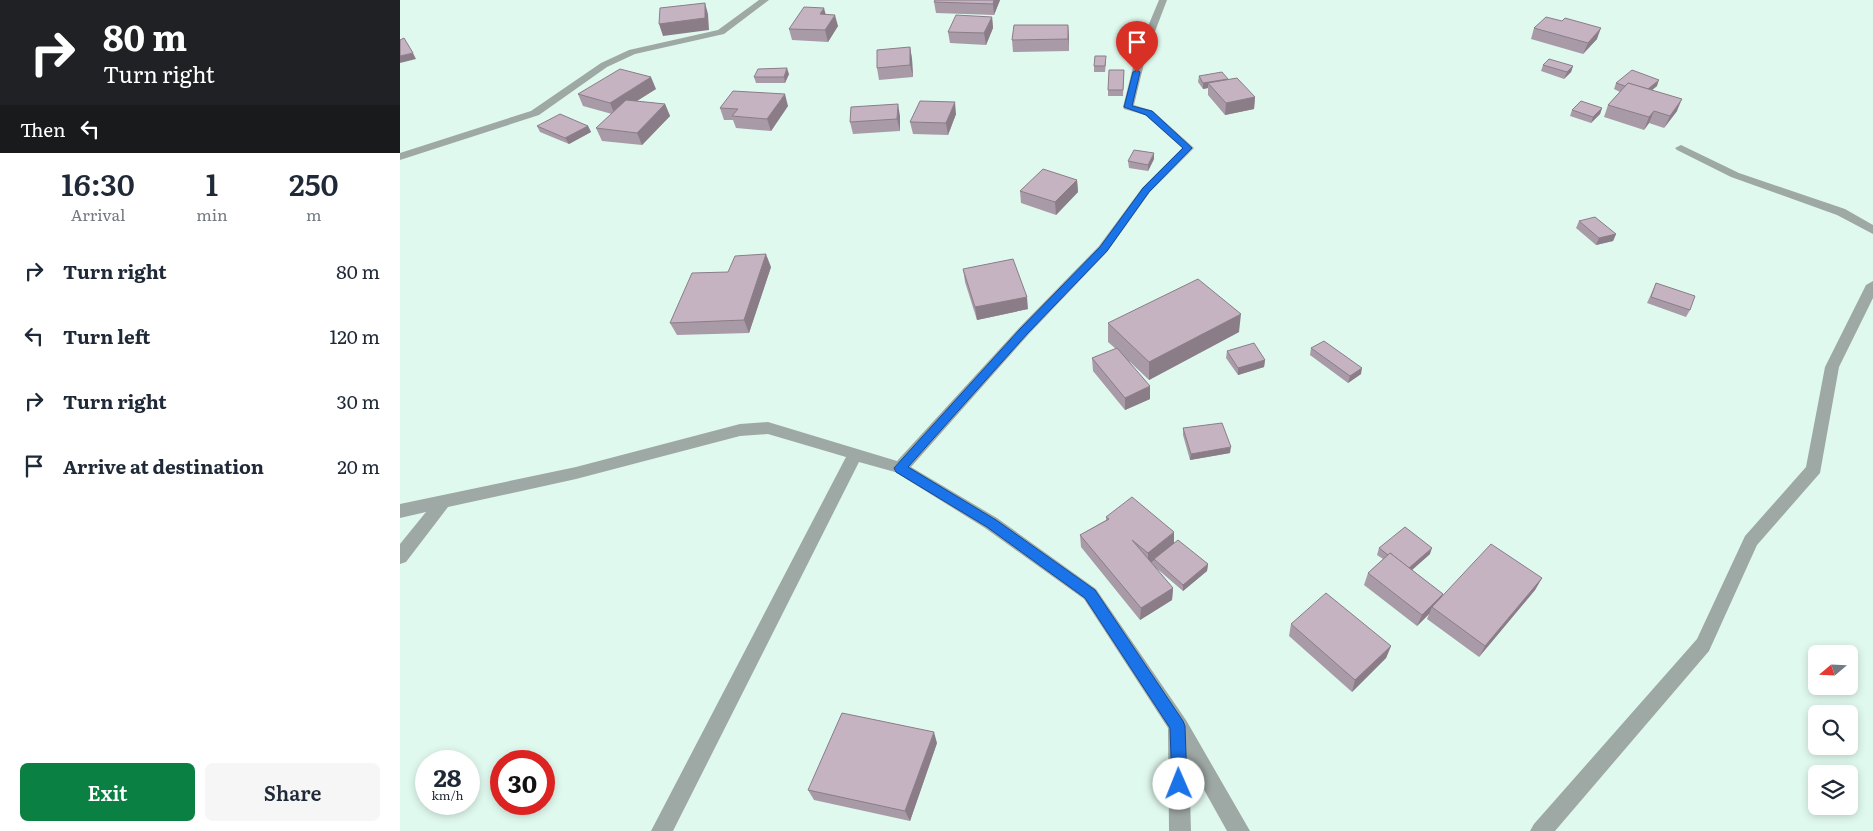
<!DOCTYPE html>
<html lang="en">
<head>
<meta charset="utf-8">
<style>
	body { margin:0; font-family:Literata,serif; background:#f6f6f7; color:#1f2937; height:100vh; display:flex; flex-direction:column; font-size:19px; white-space:nowrap }
	* { box-sizing:border-box; margin:0 }
	p { font-size:16px; color:#747a83 }
	.icon { flex:none; width:28px; height:28px; fill:none; stroke:currentColor; stroke-width:2; stroke-linecap:round; stroke-linejoin:round }
	.map { position:relative; flex:1; overflow:hidden }
	.drawer { display:flex; flex-direction:column; background:#fff; width:400px }
	.drawer>* { flex:none }
	.top-card { background:#202124; color:#fff; overflow:hidden }
	.needle { width:32px; rotate:251deg }
	.fabs { position:absolute; left:1408px; top:645px; display:grid; gap:10px }
	.fabs a { display:grid; place-items:center; width:50px; height:50px; border-radius:8px; background:#fff; box-shadow:0 2px 8px #0003; font-size:25px }
	.speed { position:absolute; left:15px; top:750px; display:flex; gap:10px; font-size:25px; font-weight:700; text-align:center }
	.speed>* { display:grid; place-content:center; width:65px; height:65px; border-radius:50%; background:#fff; box-shadow:0 2px 8px #0003; line-height:1 }
	.speed small { font-size:12px; font-weight:400 }
	.speed .limit { border:8px solid #d22; background:#fff; color:#111 }
	.pin { position:absolute; display:grid; place-items:center; width:42px; height:42px; color:#fff; margin:-51px -21px; border-radius:50% 50% 50% 0; rotate:-45deg; box-shadow:0 0 5px #0007 }
	.pin .icon { rotate:45deg }
	.me { position:absolute; width:55px; margin:-28px; rotate:359deg; stroke-linejoin:round; filter:drop-shadow(0 0 4px #0008) }
	.turn { display:flex; align-items:center; gap:18px; height:105px; padding:0 20px; font-size:22px }
	.turn .icon { width:65px; height:65px; stroke-width:2.5 }
	.turn b { display:block; font-size:35px; line-height:42px }
	.then { display:flex; align-items:center; height:48px; padding:0 20px; background:#0003; gap:10px; font-size:19px }
	.eta { display:flex; justify-content:space-evenly; align-items:center; height:85px; text-align:center }
	.eta b { font-size:30px; font-weight:600; line-height:35px }
	.cta { display:flex; gap:10px; margin-top:auto; padding:10px 20px }
	.cta a { flex:1; height:58px; border-radius:8px; background:#0b8043; color:#fff; font-size:20px; font-weight:600; line-height:58px; text-align:center }
	.cta a+a { background:#f6f6f7; color:#1f2937 }
	ul { padding:0; list-style:none }
	li { display:flex; align-items:center; gap:15px; height:65px; padding:0 20px }
	li div { flex:1 }
	li b { display:block; font-size:19px }
	li em { font-style:normal }
	main { display:flex; flex:1; min-height:0 }
	.map>svg:first-child { display:block }
	.lines { fill:none; stroke-linecap:round; stroke-linejoin:round }
	.street { fill:#9ea8a4; fill-rule:evenodd }
	.wall { fill:#a99aa7 }
	.shaded-wall { fill:#8a7d88 }
	.building { fill:#c5b3c2; stroke:#8a7d88 }
	.route { fill:#1a73e8; stroke:#114b97 }
</style>
</head>
<body>
<main>
<section class="drawer">
<div class="top-card">
<div class="turn"><svg class="icon" aria-label="right" viewBox="0 0 24 24"><path d="M7 20v-9h11M14 6l5 5-5 5"/></svg><div><b>80 m</b>Turn right</div></div>
<div class="then">Then<svg class="icon" aria-label="left" viewBox="0 0 24 24"><path d="M17 20v-9H6M10 6l-5 5 5 5"/></svg></div>
</div>
<div class="eta">
<div><b>16:30</b><p>Arrival</p></div>
<div><b>1</b><p>min</p></div>
<div><b>250</b><p>m</p></div>
</div>
<ul>
<li><svg class="icon" aria-label="right" viewBox="0 0 24 24"><path d="M7 20v-9h11M14 6l5 5-5 5"/></svg><div><b>Turn right</b></div><em>80 m</em></li>
<li><svg class="icon" aria-label="left" viewBox="0 0 24 24"><path d="M17 20v-9H6M10 6l-5 5 5 5"/></svg><div><b>Turn left</b></div><em>120 m</em></li>
<li><svg class="icon" aria-label="right" viewBox="0 0 24 24"><path d="M7 20v-9h11M14 6l5 5-5 5"/></svg><div><b>Turn right</b></div><em>30 m</em></li>
<li><svg class="icon" aria-label="arrive" viewBox="0 0 24 24"><path d="M6 21V4h12l-3 4 3 4H6"/></svg><div><b>Arrive at destination</b></div><em>20 m</em></li>
</ul>
<div class="cta"><a>Exit</a><a>Share</a></div>
</section>
<div class="map">
<svg width="1473" height="831" viewBox="0 0 1473 831">
	<rect width="100%" height="100%" fill="#e0f9ee"/>
	<g class="lines">
		<!-- street -->
		<g class="street">
			<path d="M359,0H369L324,34L235,54L207,67L139,115L0,160V153L131,111L201,63L229,50L318,30Z"/>
			<path d="M759,0H767L746,55L734,105L753,111L794,148L750,192L707,252L628,335L511,467L597,518L696,589L786,720L850,831H827L789,763L791,831H769L768,728L684,599L585,528L495,472L459,462L273,831H251L446,457L368,434L340,436L176,479L48,507L6,562L0,564V544L26,512L0,518V504L176,467L340,424L368,422L497,461L618,329L699,246L742,188L782,148L745,115L724,109L723,107L736,55Z"/>
			<path d="M1281,145L1339,173L1445,209L1473,225V234L1437,215L1331,177L1277,150L1275,148Z"/>
			<path d="M1473,281V298L1439,367L1420,473L1357,545L1309,651L1155,831H1130L1134,824L1297,639L1345,536L1406,467L1425,367L1466,285Z"/>
		</g>
	</g>
	<!-- wall -->
	<g class="wall">
		<path d="M535,0H600L594,15L536,13L534,2Z"/>
		<path d="M426,14L438,26L428,42L392,40L389,29Z"/>
		<path d="M592,17L593,28L586,45L550,43L548,32Z"/>
		<path d="M668,25L669,51L613,52L612,40Z"/>
		<path d="M1134,28L1197,39L1183,54L1131,39Z"/>
		<path d="M510,47L512,59L513,77L479,80L477,68Z"/>
		<path d="M706,62L705,72H694V66Z"/>
		<path d="M1143,65L1173,66L1171,72L1164,79L1141,71Z"/>
		<path d="M724,70L723,96H708V90Z"/>
		<path d="M389,74L385,83H356L354,77Z"/>
		<path d="M799,76L828,79L855,97L854,109L825,115L808,95V88L803,89L798,82Z"/>
		<path d="M1216,83L1257,86L1252,90L1277,111L1264,128L1249,123L1244,130L1204,117L1208,105L1220,92L1214,89Z"/>
		<path d="M256,89L236,101L265,104L270,116L242,145L202,141L196,128L212,114L183,106L178,94Z"/>
		<path d="M388,106L371,131L336,128L333,120H324L320,108Z"/>
		<path d="M1202,108L1200,114L1191,123L1170,116L1172,110Z"/>
		<path d="M556,114L548,135L513,134L510,122Z"/>
		<path d="M500,116V131L453,134L450,122Z"/>
		<path d="M137,126H188L191,132L169,144L140,132Z"/>
		<path d="M754,159L748,171L729,168L728,161Z"/>
		<path d="M677,180L678,192L656,215L621,203L620,191Z"/>
		<path d="M1179,221L1216,234L1213,241L1196,245L1176,228Z"/>
		<path d="M371,267L349,333L277,335L270,323Z"/>
		<path d="M563,269L628,309L577,320L565,282Z"/>
		<path d="M1256,283L1290,310L1286,317L1247,303Z"/>
		<path d="M708,323L839,332L749,380L729,361L750,399L725,410L693,371L692,358L716,349L708,342Z"/>
		<path d="M911,348L961,374L948,383L910,355Z"/>
		<path d="M827,351L865,360L864,367L838,375L826,358Z"/>
		<path d="M783,428L830,453L790,460L783,435Z"/>
		<path d="M706,517L774,543L808,564L807,571L783,591L755,567L773,588L772,600L740,620L681,547L680,535L706,520Z"/>
		<path d="M979,548L1030,554L1012,570L1043,594L1042,597L1142,578L1135,590L1079,657L1027,619L1029,614L1017,626L964,585L968,573L983,559L977,555Z"/>
		<path d="M891,624L991,646L986,658L952,692L889,636Z"/>
		<path d="M537,743L510,821L414,800L408,790Z"/>
	</g>
	<!-- shaded-wall -->
	<g class="shaded-wall">
		<path d="M594,0H600L594,15L593,4Z"/>
		<path d="M305,3L308,14L309,30L263,36L259,24Z"/>
		<path d="M424,8L427,19L420,14Z"/>
		<path d="M435,15L438,26L428,42L425,30Z"/>
		<path d="M592,17L593,28L586,45L584,33Z"/>
		<path d="M668,25L669,36V51L668,39Z"/>
		<path d="M1201,28L1197,39L1183,54L1188,43Z"/>
		<path d="M510,47L512,59L513,77L510,65Z"/>
		<path d="M13,53L16,59L0,63V56Z"/>
		<path d="M1173,66L1171,72L1164,79L1167,72Z"/>
		<path d="M387,68L389,74L385,83L384,77Z"/>
		<path d="M251,77L256,89L215,115L210,103Z"/>
		<path d="M828,79L808,83V88L803,89V83Z"/>
		<path d="M1259,80L1257,86L1241,99L1243,93Z"/>
		<path d="M385,94L388,106L371,131L367,119Z"/>
		<path d="M855,97L854,109L825,115L826,103Z"/>
		<path d="M1282,99L1277,111L1264,128L1270,116Z"/>
		<path d="M555,102L556,114L548,135L546,123Z"/>
		<path d="M265,104L270,116L242,145L237,133Z"/>
		<path d="M498,104L500,116V131L497,119Z"/>
		<path d="M1202,108L1200,114L1191,123L1193,117Z"/>
		<path d="M1254,111L1249,123L1244,130L1249,117Z"/>
		<path d="M188,126L191,132L169,144L165,138Z"/>
		<path d="M754,153V159L748,171V165Z"/>
		<path d="M677,180L678,192L656,215L655,202Z"/>
		<path d="M1216,234L1213,241L1196,245L1199,238Z"/>
		<path d="M366,254L371,267L349,333L344,320Z"/>
		<path d="M627,297L628,309L577,320L575,307Z"/>
		<path d="M841,314L839,332L749,380V362Z"/>
		<path d="M865,360L864,367L838,375V368Z"/>
		<path d="M962,368L961,374L948,383L950,376Z"/>
		<path d="M750,386V399L725,410V398Z"/>
		<path d="M831,447L830,453L790,460L791,454Z"/>
		<path d="M774,532V544L748,565V553Z"/>
		<path d="M1032,548L1030,554L1004,577L1006,570Z"/>
		<path d="M808,564L807,571L783,591V585Z"/>
		<path d="M1142,578L1135,590L1079,657L1085,646Z"/>
		<path d="M773,588L772,600L740,620L741,608Z"/>
		<path d="M1043,594L1038,606L1032,607L1029,614L1017,626L1022,615Z"/>
		<path d="M991,646L986,658L952,692L955,680Z"/>
		<path d="M534,732L537,743L510,821L505,811Z"/>
	</g>
	<!-- building -->
	<g class="building">
		<path d="M535,0H594L593,4L534,2Z"/>
		<path d="M305,3V18L259,24L260,8Z"/>
		<path d="M404,7L424,8L420,14L435,15L425,30L389,29Z"/>
		<path d="M556,15L592,17L584,33L548,32Z"/>
		<path d="M1146,17L1162,21L1165,18L1201,28L1188,43L1134,28Z"/>
		<path d="M614,25H668V39L612,40Z"/>
		<path d="M4,38L13,53L0,56V40Z"/>
		<path d="M510,47V65L477,68V50Z"/>
		<path d="M695,56H706L705,66H694Z"/>
		<path d="M1149,59L1173,66L1167,72L1143,65Z"/>
		<path d="M387,68L384,77H354L358,69Z"/>
		<path d="M220,69L251,77L210,103L178,94Z"/>
		<path d="M709,70H724L723,90H708Z"/>
		<path d="M1232,70L1259,80L1248,89L1228,83L1225,86L1216,83Z"/>
		<path d="M822,72L828,79L803,83L799,76Z"/>
		<path d="M837,78L855,97L826,103L808,83Z"/>
		<path d="M1228,83L1282,99L1270,116L1254,111L1249,117L1208,105Z"/>
		<path d="M333,91L385,94L367,119L332,116L338,109L320,108Z"/>
		<path d="M226,100L265,104L237,133L196,128Z"/>
		<path d="M520,101L555,102L546,123L510,122Z"/>
		<path d="M1181,101L1202,108L1193,117L1172,110Z"/>
		<path d="M498,104L497,119L450,122L451,107Z"/>
		<path d="M160,114L188,126L165,138L137,126Z"/>
		<path d="M734,150L754,153L748,165L728,161Z"/>
		<path d="M643,169L677,180L655,202L620,191Z"/>
		<path d="M1195,217L1216,234L1199,238L1179,221Z"/>
		<path d="M366,254L344,320L270,323L292,273L328,272L335,256Z"/>
		<path d="M613,259L627,297L575,307L563,269Z"/>
		<path d="M798,279L841,314L749,362L708,323Z"/>
		<path d="M1256,283L1295,296L1290,310L1251,297Z"/>
		<path d="M924,341L962,368L950,376L911,348Z"/>
		<path d="M854,343L865,360L838,368L827,351Z"/>
		<path d="M717,348L750,386L725,398L692,358Z"/>
		<path d="M822,423L831,447L791,454L783,428Z"/>
		<path d="M732,497L774,532L748,553L732,540L773,588L741,608L680,535L709,519L706,517Z"/>
		<path d="M1005,527L1032,548L1009,568L990,553L988,555L979,548Z"/>
		<path d="M778,540L808,564L783,585L754,559Z"/>
		<path d="M1091,544L1142,578L1085,646L1032,607Z"/>
		<path d="M990,553L1043,594L1022,615L968,573Z"/>
		<path d="M926,593L991,646L955,680L891,624Z"/>
		<path d="M442,713L534,732L505,811L408,790Z"/>
	</g>
	<!-- route -->
	<path class="route" d="M737,70L740,72L732,106L752,111L792,148L749,192L707,251L627,334L508,467L596,520L695,590L783,721L785,726L787,784L785,789L779,791L774,789L772,784L770,728L685,598L587,527L496,472L494,468L620,329L700,247L743,188L783,148L746,115L724,107L733,72Z"/>
</svg>
<div class="fabs">
<a><svg class="needle" viewBox="-14 -14 28 28"><path d="M0-13l5 13h-10z" fill="#e53935"/><path d="M0 13l5-13h-10z" fill="#747a83"/></svg></a>
<a><svg class="icon" aria-label="search" viewBox="0 0 24 24"><circle cx="10" cy="10" r="6"/><path d="M15 15l6 6"/></svg></a>
<a><svg class="icon" aria-label="layers" viewBox="0 0 24 24"><path d="M12 4l9 5-9 5-9-5zM3 14l9 5 9-5"/></svg></a>
</div>
<div class="speed"><div>28<small>km/h</small></div><div class="limit">30</div></div>
<div class="pin" style="left:737px;top:72px;background:#d93025"><svg class="icon" aria-label="arrive" viewBox="0 0 24 24"><path d="M6 21V4h12l-3 4 3 4H6"/></svg></div>
<svg class="me" style="left:779px;top:784px" viewBox="-20 -20 40 40"><circle r="19" fill="#fff"/><path d="M0-13L10 11 0 6-10 11z" fill="#1a73e8"/></svg>
</div>
</main>
</body>
</html>
